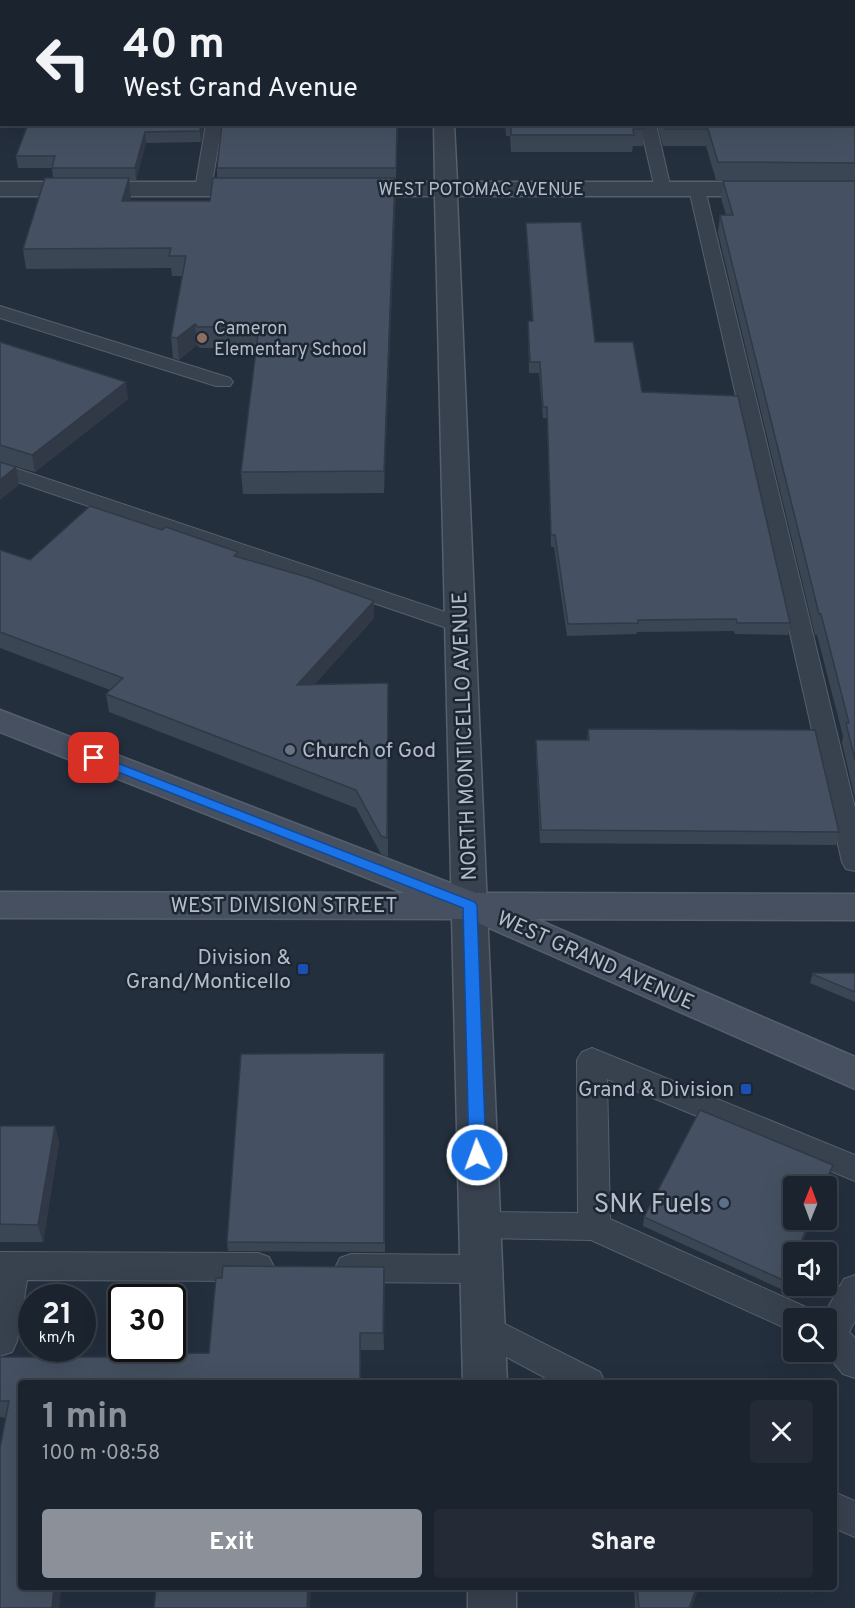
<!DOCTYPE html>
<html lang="en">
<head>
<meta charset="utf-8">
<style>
	body { margin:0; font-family:Overpass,sans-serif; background:#242b36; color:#f1f3f6; height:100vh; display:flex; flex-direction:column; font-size:22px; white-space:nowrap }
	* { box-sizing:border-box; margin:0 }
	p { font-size:20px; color:#a0a4aa }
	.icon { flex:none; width:33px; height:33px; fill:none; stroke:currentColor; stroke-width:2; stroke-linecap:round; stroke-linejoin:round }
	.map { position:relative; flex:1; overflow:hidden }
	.drawer { position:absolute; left:18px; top:1380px; width:819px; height:210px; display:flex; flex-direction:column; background:#1b232e; border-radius:6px; box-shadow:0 6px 24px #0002,0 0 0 2px #39404a }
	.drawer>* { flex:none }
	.banner { position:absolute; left:0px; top:0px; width:855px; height:126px; box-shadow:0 6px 24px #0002,0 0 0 2px #39404a; background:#1b232e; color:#f1f3f6; overflow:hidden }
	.needle { width:39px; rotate:1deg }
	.controls { position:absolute; left:783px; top:1176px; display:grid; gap:12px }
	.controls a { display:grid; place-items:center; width:54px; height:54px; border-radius:6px; background:#1b232e; box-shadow:0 6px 24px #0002,0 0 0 2px #39404a; font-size:30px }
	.speed { position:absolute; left:18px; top:1284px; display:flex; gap:12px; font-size:30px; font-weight:700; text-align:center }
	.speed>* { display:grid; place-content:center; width:78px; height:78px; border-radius:50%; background:#1b232e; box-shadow:0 6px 24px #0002,0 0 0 2px #39404a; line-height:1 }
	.speed small { font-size:15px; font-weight:400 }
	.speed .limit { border:3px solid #111; border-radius:9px; background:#fff; color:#111 }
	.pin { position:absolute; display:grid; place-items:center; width:51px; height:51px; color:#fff; margin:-26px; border-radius:12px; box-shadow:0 3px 9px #0006 }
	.me { position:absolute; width:66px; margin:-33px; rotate:358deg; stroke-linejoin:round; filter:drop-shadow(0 0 4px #0008) }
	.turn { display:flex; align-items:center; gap:21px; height:126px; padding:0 24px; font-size:27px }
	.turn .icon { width:78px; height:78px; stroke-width:2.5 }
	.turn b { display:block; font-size:42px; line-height:51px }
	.round { display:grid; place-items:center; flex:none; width:63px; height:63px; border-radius:6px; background:#242b36 }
	.summary { display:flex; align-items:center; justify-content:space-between; height:102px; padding:0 24px }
	h1 { font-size:36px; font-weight:700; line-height:45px; color:#8c9099 }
	.action { display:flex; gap:12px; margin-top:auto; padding:12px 24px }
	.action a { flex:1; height:69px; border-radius:6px; background:#8c9099; color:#fff; font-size:24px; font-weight:700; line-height:69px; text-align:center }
	.action a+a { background:#242b36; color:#f1f3f6 }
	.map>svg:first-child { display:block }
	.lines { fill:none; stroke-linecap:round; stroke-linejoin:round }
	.lane-casing { stroke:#565f6c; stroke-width:2 }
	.street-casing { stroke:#565f6c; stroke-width:3 }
	.secondary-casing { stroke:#565f6c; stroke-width:3 }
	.path { stroke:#44595c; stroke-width:2; stroke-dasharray:3 3; stroke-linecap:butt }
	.lane { fill:#38414e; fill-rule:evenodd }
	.street { fill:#38414e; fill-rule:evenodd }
	.secondary { fill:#465061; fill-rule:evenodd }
	.rail { stroke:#5a6575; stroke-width:3; stroke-dasharray:4 4; stroke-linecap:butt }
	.wall { fill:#3b4654 }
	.shaded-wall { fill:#303945 }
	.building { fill:#455162; stroke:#303945; stroke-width:1.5 }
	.route { fill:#1a73e8; stroke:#114b97; stroke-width:1.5 }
	.education-dot { fill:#8d6e63; stroke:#1d2633; stroke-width:2 }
	.worship-dot { fill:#6b7280; stroke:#1d2633; stroke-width:2 }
	.transit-dot { fill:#1a4fb4; stroke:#1d2633; stroke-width:2 }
	.service-dot { fill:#5c6f8a; stroke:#1d2633; stroke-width:2 }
	.labels { text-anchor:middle; stroke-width:5; stroke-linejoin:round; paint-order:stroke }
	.far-street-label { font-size:18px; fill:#b4bcc9; stroke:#1d2633 }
	.far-poi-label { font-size:18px; fill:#b4bcc9; stroke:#1d2633; text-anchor:start }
	.street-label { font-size:21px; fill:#b4bcc9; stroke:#1d2633 }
	.poi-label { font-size:21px; fill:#b4bcc9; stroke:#1d2633; text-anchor:end }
	.near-poi-label { font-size:26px; fill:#b4bcc9; stroke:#1d2633; text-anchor:end }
</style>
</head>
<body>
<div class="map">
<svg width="855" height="1608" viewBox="0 0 855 1608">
	<rect width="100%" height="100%" fill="#242f3e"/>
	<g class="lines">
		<!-- lane casing -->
		<g class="lane-casing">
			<g id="lane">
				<path d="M206,124H222L211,189L203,194L195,189Z"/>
				<path d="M640,124H656L671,189L669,193L663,194L655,189Z"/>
				<path d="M697,184L705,189L855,808V871L846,869L842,862L689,189Z"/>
				<path d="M0,306L230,378L233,382L230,386H216L0,318Z"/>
				<path d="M0,463L469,620L472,625L469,630L461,632L453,630L0,476Z"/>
				<path d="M592,1048L855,1155V1181L607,1079L610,1219L808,1308L812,1318H794V1332L591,1240L480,1238L469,1235L464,1225L469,1215L480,1212L578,1213L577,1060L582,1052Z"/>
				<path d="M0,1252L258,1253L269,1257L274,1267L269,1277L258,1281L27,1280L17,1341L12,1352L0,1356Z"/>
				<path d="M351,1254L481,1255L492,1259L497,1269L492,1279L481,1283L351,1282L340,1278L335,1268L340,1258Z"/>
				<path d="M855,1275V1321L849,1332L855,1338V1378L843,1374L825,1352L826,1318H822L844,1279Z"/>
				<path d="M483,1313L600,1372L605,1383H555L471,1338L467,1328L471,1318Z"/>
				<path d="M834,1492L855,1501V1537L834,1528Z"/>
			</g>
		</g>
		<!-- street casing -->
		<g class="street-casing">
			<g id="street">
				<path d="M20,0H38L19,2Z"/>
				<rect x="431" y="0" width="18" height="2"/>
				<path d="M2,64V80H0V65Z"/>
				<path d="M434,124H454L457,182H855V196H457L507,1383H463L435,196H350L342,194L339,189L342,184L350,182H435Z"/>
				<path d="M0,182H256L264,184L267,189L264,194L256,196H0Z"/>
				<rect x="468" y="1587" width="48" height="21"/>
			</g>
		</g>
		<!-- secondary casing -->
		<g class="secondary-casing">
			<g id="secondary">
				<path d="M847,0H855V13L854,2H846Z"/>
				<path d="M0,710L476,893L855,894V920L536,919L855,1057V1089L469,919L0,918V892L405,893L0,732Z"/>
			</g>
		</g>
		<!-- path -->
		<path class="path" d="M675,0L678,2"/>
		<!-- lane -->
		<use href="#lane" class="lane"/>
		<!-- street -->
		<use href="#street" class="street"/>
		<!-- secondary -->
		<use href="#secondary" class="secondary"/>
		<!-- rail -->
		<g class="rail">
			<path d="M686,0L688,2"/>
			<path d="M704,0L707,2"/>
			<path d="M726,0L728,2"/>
		</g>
	</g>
	<!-- wall -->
	<g class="wall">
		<path d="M855,111V180H716L706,146H663L657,124H854Z"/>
		<path d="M28,124H205L201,142L146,143L136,180H129L131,198L130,201H210L217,178V168L398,124L384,493L243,494L241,472L256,348H200L197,345L179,360L173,358L171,337L182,276H172L171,268L26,269L23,249L53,178L52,168H18L16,156Z"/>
		<path d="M505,124H643L644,129L643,146H633L632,152H511L510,136H506Z"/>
		<path d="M723,181H855V798L842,743L843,736L817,635H815L718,233L720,215H726L721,198Z"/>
		<path d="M526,223L595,342L642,392L790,623L788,635L735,634L734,631L637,632L636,634L567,636L554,547H551L547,418H543L539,373H529L528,321H532L526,233Z"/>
		<path d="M0,342L128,399L35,472L0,462Z"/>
		<path d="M0,550L30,560L238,557L374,601V618L315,684L388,683V857L381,854L356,808L109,712L106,694L110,690L0,648Z"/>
		<path d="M588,729L839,832L836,845L540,843L536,753V740H587Z"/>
		<path d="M813,973H855V1002L810,983Z"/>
		<path d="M384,1053L385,1252L228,1251L227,1242Z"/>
		<path d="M0,1126H55L59,1143L43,1242H0Z"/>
		<path d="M831,1173L825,1186H794V1220H812L798,1252H794V1264L783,1290L643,1226L644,1217Z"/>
		<path d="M384,1267V1350H361L21,1383L61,1587L59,1608H0L6,1418L0,1417V1357H149L209,1353Z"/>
		<path d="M634,1587H699L691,1608H635Z"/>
		<path d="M769,1587H784L782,1593Z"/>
		<path d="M800,1587H816L813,1593Z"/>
	</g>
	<!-- shaded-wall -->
	<g class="shaded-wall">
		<path d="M201,124H205L201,142L200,131Z"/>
		<path d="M145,132L146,143L136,180L135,168Z"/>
		<path d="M129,178L131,198L125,221L122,201Z"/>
		<path d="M395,178L396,198L384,493V471Z"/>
		<path d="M195,324L197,345L179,360L177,338Z"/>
		<path d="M126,382L128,399L35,472L32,455Z"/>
		<path d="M16,467L19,485L0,500V480Z"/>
		<path d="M374,601V618L298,703L297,685Z"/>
		<path d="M55,1126L59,1143L43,1242L38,1225Z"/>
		<path d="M833,1165L831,1173L825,1186H824Z"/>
		<path d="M810,1220H812L798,1252H797Z"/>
		<path d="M794,1260V1264L783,1290L785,1281Z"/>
		<path d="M384,1267L385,1285L384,1350L383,1333Z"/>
		<path d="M360,1333L361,1383H359Z"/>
		<path d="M54,1587H61L59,1608H52Z"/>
		<path d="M308,1587H311L310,1608H307Z"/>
		<path d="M697,1587H699L691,1608H689Z"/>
	</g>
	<!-- building -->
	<g class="building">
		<path d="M80,0H381V2H79Z"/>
		<path d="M493,0H630L631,2H493Z"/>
		<path d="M854,110L855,111V163L718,162L708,129H665L664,124H854Z"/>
		<path d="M28,124H201L200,131L145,132L135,168H52L55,156H16Z"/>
		<path d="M222,124H397L396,168H217Z"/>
		<path d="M511,124H643L644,129H633L634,135H511Z"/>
		<path d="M45,178H129L122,201H210L213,178H395L384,471L241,472L259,326L198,327L195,324L177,338L171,337L186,256H169L171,248L23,249Z"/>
		<path d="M723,181H855V760L846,723H849L821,614H819L720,215H733Z"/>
		<path d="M581,222L595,342H633L642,392L738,396L790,623H737L736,619L638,620V623L568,624L555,535H551L547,407H543L540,362H530L528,321H533L526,223Z"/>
		<path d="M0,342L126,382L32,455L0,445Z"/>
		<path d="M0,462L16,467L0,480Z"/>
		<path d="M90,506L162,530L166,527L238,552L234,556L307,577L374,601L297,685L388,683L387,838L381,836L356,790L106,694L123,678L0,632V550L30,560Z"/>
		<path d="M588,729L815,730L839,832L541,830L536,740H589Z"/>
		<path d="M813,973H855V992L812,974Z"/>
		<path d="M384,1053V1243L227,1242L241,1054Z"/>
		<path d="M700,1110L833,1165L824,1186H794V1220H810L797,1252H794V1260L785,1281L644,1217Z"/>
		<path d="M0,1126H55L38,1225L0,1224Z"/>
		<path d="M223,1266L384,1267L383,1333H360V1382L359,1383H21V1587H54L52,1608H0V1448L9,1401H0V1357H149V1354L209,1353L216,1278H222Z"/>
		<path d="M834,1524L839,1527L834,1539Z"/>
		<path d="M156,1587H308L307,1608H154Z"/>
		<path d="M637,1587H697L689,1608H639Z"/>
	</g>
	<!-- route -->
	<path class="route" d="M94,754L475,902L477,905L486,1155L483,1160L477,1162L472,1160L469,1155L463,908L90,761L88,758L90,755Z"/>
	<!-- markers -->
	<circle class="education-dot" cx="202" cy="338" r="6"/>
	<circle class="worship-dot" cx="290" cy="750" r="6"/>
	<g class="transit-dot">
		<rect x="297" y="963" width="12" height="12" rx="3"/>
		<rect x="740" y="1083" width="12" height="12" rx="3"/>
	</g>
	<circle class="service-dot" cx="724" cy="1203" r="6"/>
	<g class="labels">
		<!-- far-street labels -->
		<g class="far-street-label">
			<text x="481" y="195">WEST POTOMAC AVENUE</text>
		</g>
		<!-- far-poi labels -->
		<g class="far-poi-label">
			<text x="214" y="334">Cameron<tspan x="214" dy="21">Elementary School</tspan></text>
		</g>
		<!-- street labels -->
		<g class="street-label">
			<text transform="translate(464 736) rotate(-92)" y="7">NORTH MONTICELLO AVENUE</text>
			<text x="284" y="912">WEST DIVISION STREET</text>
			<text transform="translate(596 960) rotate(24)" y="7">WEST GRAND AVENUE</text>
		</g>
		<!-- poi labels -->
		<g class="poi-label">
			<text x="302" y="757" text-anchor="start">Church of God</text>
			<text x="291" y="964">Division &amp;<tspan x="291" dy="24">Grand/Monticello</tspan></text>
			<text x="734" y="1096">Grand &amp; Division</text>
		</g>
		<!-- near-poi labels -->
		<g class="near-poi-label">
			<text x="712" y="1212">SNK Fuels</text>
		</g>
	</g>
</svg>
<div class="controls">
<a><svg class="needle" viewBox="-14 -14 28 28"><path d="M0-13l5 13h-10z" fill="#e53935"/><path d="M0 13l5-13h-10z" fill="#a0a4aa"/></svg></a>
<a><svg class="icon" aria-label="sound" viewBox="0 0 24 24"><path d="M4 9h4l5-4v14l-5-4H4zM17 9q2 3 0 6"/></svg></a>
<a><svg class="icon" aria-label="search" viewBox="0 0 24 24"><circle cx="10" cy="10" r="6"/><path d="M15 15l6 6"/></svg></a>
</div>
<div class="speed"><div>21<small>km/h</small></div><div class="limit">30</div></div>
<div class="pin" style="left:94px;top:758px;background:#d93025"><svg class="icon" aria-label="arrive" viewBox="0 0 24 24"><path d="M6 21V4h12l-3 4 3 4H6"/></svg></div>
<svg class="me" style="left:477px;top:1155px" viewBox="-20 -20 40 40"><circle r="17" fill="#1a73e8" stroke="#fff" stroke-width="3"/><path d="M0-11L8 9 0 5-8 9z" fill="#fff"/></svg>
<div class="banner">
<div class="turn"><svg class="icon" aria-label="left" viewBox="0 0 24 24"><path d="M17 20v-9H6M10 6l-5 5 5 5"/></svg><div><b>40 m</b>West Grand Avenue</div></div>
</div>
<section class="drawer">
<div class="summary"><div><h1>1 min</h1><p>100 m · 08:58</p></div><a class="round"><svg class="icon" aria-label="close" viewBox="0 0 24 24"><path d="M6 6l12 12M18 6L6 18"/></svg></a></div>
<div class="action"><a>Exit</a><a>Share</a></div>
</section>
</div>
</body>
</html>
